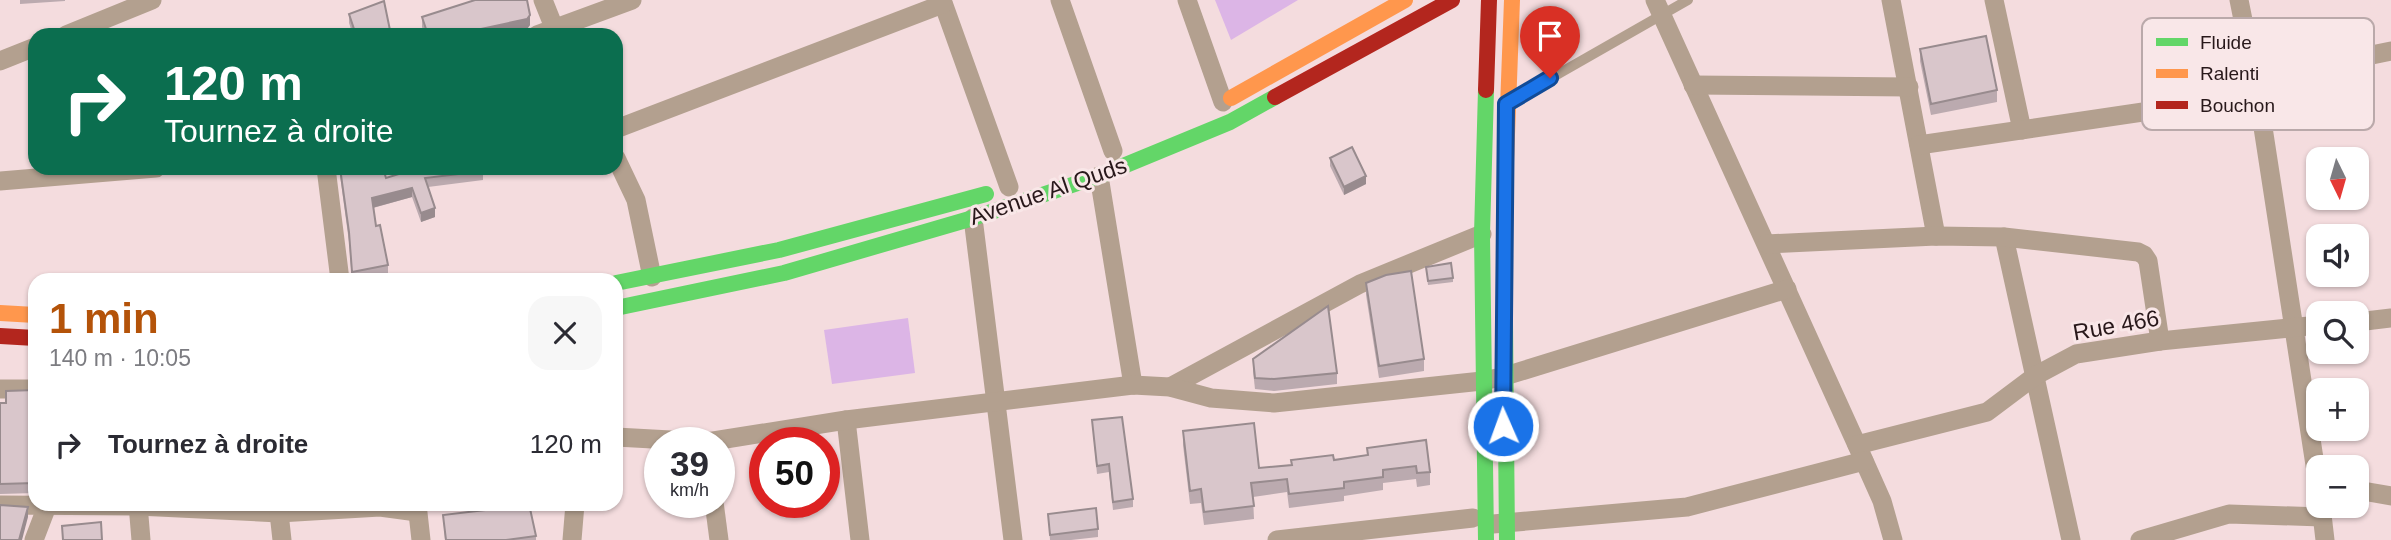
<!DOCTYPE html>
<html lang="fr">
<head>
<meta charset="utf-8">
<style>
	body { margin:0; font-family:Arial,sans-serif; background:#f7f7f7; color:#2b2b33; height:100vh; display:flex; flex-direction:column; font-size:26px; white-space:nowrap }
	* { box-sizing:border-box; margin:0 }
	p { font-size:23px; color:#7c7c81 }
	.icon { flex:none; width:38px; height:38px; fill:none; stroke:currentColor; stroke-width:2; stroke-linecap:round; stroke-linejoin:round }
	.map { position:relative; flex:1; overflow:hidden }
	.drawer { position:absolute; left:28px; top:273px; width:595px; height:238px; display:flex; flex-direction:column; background:#fff; border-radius:21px; box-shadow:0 2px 5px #0004 }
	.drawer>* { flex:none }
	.banner { position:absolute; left:28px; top:28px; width:595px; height:147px; border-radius:21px; box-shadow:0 2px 5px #0004; background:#0b6e4f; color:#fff; overflow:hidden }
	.needle { width:46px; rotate:175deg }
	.fabs { position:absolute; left:2306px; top:147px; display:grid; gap:14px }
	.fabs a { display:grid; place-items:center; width:63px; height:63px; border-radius:14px; background:#fff; box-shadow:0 2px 5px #0004; font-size:35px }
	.speed { position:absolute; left:644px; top:427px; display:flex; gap:14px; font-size:35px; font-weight:700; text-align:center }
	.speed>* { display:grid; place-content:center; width:91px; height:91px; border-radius:50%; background:#fff; box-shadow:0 2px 5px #0004; line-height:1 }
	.speed small { font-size:18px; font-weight:400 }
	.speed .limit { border:10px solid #d22; background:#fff; color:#111 }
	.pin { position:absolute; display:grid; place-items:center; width:60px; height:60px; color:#fff; margin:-72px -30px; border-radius:50% 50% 50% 0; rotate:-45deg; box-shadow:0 0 7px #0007 }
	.pin .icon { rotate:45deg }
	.me { position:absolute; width:77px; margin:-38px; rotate:358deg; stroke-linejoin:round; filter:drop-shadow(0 0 5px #0008) }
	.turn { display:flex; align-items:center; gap:24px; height:147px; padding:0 21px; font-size:32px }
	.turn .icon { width:91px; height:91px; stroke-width:2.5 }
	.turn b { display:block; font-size:49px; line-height:60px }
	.round { display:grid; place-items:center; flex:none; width:74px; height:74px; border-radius:21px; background:#f7f7f7 }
	.summary { display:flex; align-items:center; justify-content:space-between; height:119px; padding:0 21px }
	h1 { font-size:42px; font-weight:800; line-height:52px; color:#b45309 }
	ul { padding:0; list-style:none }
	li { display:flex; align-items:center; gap:21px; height:105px; padding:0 21px }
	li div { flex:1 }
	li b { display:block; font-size:26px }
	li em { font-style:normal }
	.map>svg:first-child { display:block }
	.green { fill:#dcb5e6 }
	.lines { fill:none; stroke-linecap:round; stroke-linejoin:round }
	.lane { stroke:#b3a08f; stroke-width:10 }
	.street { stroke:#b3a08f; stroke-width:19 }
	.fast { stroke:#63d668; stroke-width:16 }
	.slow { stroke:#ff974d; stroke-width:16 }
	.jam { stroke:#b3261e; stroke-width:16 }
	.wall { fill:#bbaaaf }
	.shaded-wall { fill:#988b8e }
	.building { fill:#d9c6cb; stroke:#988b8e; stroke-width:2 }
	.route-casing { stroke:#114b97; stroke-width:18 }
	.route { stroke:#1a73e8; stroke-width:12 }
	.labels { text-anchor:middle; stroke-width:6; stroke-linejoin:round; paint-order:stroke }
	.street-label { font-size:23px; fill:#28181a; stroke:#f9e7e8 }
	.key { fill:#f9e7e8; stroke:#baa9aa; stroke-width:2 }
	.key-label { font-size:19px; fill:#28181a }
</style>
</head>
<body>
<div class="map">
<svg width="2391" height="540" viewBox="0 0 2391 540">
	<rect width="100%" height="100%" fill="#f4dcde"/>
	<!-- green -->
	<g class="green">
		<path d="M1215,0H1298L1231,40Z"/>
		<path d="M908,318L915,373L832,384L824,330Z"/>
	</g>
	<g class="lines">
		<!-- lane -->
		<path class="lane" d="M1509,102L1688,0"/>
		<!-- street -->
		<g class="street">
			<path d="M543,0L557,35"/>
			<path d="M942,0L1009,187"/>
			<path d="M1060,0L1113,151"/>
			<path d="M1187,0L1223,102"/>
			<path d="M1655,0L1857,445L1882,501L1893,540"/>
			<path d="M1891,0L1936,236"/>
			<path d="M1994,0L2022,130"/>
			<path d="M2239,0L2258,95L2319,491"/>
			<path d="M66,35L152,0"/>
			<path d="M537,35L632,0"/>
			<path d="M0,61L35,47"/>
			<path d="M2254,79L2391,51"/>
			<path d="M1693,85L1909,87"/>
			<path d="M616,129L943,4"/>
			<path d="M1919,145L2258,95"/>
			<path d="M616,158L636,200L652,277"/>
			<path d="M326,168L340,280"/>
			<path d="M1099,176L1133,385"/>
			<path d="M0,181L156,168"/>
			<path d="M973,218L1013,540"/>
			<path d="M2004,237L2071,540"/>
			<path d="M1767,244L1936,236L2004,237L2138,252L2144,255L2148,261L2160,341"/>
			<path d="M2357,322L2391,318"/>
			<path d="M1170,387L1360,284L1482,234"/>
			<path d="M0,389H35"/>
			<path d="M846,420L860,540"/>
			<path d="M616,437L707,442L846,420L1133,385L1170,387L1211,398L1274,403L1482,381L1502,377L1787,289"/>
			<path d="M1857,445L1987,412L2035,376L2076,354L2160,341L2319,325"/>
			<path d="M2357,490L2391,496"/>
			<path d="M714,502L719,540"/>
			<path d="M138,504L141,540"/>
			<path d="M417,504L421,540"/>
			<path d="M0,505L138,506L279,513L380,507L417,512"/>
			<path d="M2321,506L2325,540"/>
			<path d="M279,513L282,540"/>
			<path d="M1493,524L1687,507L1864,461"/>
			<path d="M34,540L47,506"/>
			<path d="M572,540L575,504"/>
			<path d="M1277,540L1473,518"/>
			<path d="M2140,540L2229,514L2322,517"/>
		</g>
		<!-- fast -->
		<g class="fast">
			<path d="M1504,215L1507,540"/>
			<path d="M616,283L779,250L986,194"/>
			<path d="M616,308L784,273L973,218L1099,176L1230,122L1275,97"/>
			<path d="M1486,540L1482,234L1486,90"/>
		</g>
		<!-- slow -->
		<g class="slow">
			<path d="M1231,98L1405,0"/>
			<path d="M1504,215L1512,0"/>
			<path d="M0,313L35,315"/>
		</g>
		<!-- jam -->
		<g class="jam">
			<path d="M1486,90L1489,0"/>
			<path d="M1275,97L1452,0"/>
			<path d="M0,336L35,338"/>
		</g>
	</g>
	<!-- wall -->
	<g class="wall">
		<path d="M20,0H65V1L20,4Z"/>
		<path d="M349,14L391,35H353L349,23Z"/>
		<path d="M422,17L530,25L527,29L499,35H425L422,27Z"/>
		<path d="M1920,49L1997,90V102L1931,115L1920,61Z"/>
		<path d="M1330,158L1366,184L1344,195L1330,166Z"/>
		<path d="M339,168H383L386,178L483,168V180L428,187L435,217L421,222L412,197L373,208L376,226L388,265V274L359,280H352L349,242Z"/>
		<path d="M1426,267L1453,278V282L1428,285Z"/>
		<path d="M1366,283L1424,359V371L1379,378L1366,295Z"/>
		<path d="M1253,359L1337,373V384L1274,391L1255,389L1253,371Z"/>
		<path d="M35,390V493L0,494V403H6Z"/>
		<path d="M1092,420L1133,499V507L1113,510L1109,472L1097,474Z"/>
		<path d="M1183,431L1259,468L1291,465V460H1334L1367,455V448L1430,472V485L1417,487L1416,479L1383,483V490L1344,496V501L1289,508L1287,492L1253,497L1254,519L1204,525L1201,503L1190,504L1183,445Z"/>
		<path d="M1048,514L1098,529V537L1071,540H1050Z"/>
		<path d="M443,515L536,536V540H445Z"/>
	</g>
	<!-- shaded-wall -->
	<g class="shaded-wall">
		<path d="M530,15V25L527,29L499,35H481V29Z"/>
		<path d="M1366,176V184L1344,195V187Z"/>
		<path d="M412,188V197L372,208V198Z"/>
		<path d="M435,208V217L421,222V213Z"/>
		<path d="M28,507V517L22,540H19Z"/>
	</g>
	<!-- building -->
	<g class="building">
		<path d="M475,0H527L530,15L527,19L481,29L483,35H428L422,17Z"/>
		<path d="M384,1L391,35H356L349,14Z"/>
		<path d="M1986,36L1997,90L1931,104L1920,49Z"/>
		<path d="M1352,147L1366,176L1344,187L1330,158Z"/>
		<path d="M340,168H383L386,178L418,168H483V171L425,178L435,208L421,213L412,188L372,198L376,226L380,225L388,265L352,272L349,232Z"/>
		<path d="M1451,263L1453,278L1428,281L1426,267Z"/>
		<path d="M1411,271L1424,359L1379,366L1366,283L1386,275Z"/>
		<path d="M1328,306L1337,373L1274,379L1255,378L1253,359Z"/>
		<path d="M35,390V483L0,484V403H6V391Z"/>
		<path d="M1122,417L1133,499L1113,502L1109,464L1097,466L1092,420Z"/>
		<path d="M1254,423L1259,468L1292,465L1291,460L1333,455L1334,460L1368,455L1367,448L1426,440L1430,472L1417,473L1416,466L1383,470V477L1344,482V488L1289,494L1287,479L1251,483L1254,506L1204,512L1201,489L1190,491L1183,431Z"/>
		<path d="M510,504H529L536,536L506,540H446L443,515L493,509V507Z"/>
		<path d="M0,505L28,507L19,540H0Z"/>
		<path d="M1096,508L1098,529L1050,535L1048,514Z"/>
		<path d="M101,522L102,540H63L62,526Z"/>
	</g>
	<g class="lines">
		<!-- route casing -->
		<g class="route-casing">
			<path id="route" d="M1503,426L1506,104L1550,78"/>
		</g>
		<!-- route -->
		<use href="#route" class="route"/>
	</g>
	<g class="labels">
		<!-- street labels -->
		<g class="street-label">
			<text transform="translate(1048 191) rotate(-19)" y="8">Avenue Al Quds</text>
			<text transform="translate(2116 325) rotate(-10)" y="8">Rue 466</text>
		</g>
	</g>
	<!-- legend -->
	<rect x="2142" y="18" width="232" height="112" rx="10" class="key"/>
	<rect x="2156" y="38" width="32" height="8" fill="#63d668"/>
	<rect x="2156" y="69" width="32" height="9" fill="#ff974d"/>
	<rect x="2156" y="101" width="32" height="8" fill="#b3261e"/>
	<g class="key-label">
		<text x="2200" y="49">Fluide</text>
		<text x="2200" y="80">Ralenti</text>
		<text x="2200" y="112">Bouchon</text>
	</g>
</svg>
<div class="fabs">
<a><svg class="needle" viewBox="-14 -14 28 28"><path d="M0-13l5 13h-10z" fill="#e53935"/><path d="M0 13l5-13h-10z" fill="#7c7c81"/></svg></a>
<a><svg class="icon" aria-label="sound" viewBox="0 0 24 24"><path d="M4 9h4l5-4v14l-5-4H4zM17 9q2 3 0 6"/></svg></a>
<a><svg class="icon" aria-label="search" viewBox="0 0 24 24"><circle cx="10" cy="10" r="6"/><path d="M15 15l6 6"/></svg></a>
<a>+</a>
<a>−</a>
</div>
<div class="speed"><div>39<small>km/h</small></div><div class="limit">50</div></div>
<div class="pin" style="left:1550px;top:78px;background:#d93025"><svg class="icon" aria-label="arrive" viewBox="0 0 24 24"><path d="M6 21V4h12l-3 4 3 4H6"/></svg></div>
<svg class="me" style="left:1503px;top:426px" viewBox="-20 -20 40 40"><circle r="17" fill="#1a73e8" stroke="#fff" stroke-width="3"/><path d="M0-11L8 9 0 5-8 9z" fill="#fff"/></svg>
<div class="banner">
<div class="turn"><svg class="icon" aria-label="right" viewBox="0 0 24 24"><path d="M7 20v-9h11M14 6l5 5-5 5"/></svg><div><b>120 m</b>Tournez à droite</div></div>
</div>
<section class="drawer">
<div class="summary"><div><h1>1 min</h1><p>140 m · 10:05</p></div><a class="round"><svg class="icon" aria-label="close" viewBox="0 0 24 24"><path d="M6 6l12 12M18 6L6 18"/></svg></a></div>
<ul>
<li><svg class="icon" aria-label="right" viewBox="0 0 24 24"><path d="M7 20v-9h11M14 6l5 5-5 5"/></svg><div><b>Tournez à droite</b></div><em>120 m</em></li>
</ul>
</section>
</div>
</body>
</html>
